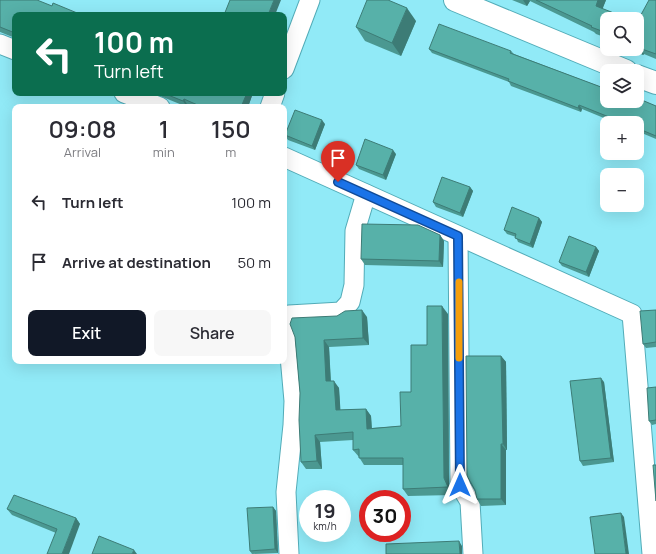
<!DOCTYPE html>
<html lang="en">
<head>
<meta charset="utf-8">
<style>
	body { margin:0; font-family:Manrope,sans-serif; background:#f7f7f7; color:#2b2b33; height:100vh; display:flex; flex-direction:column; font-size:15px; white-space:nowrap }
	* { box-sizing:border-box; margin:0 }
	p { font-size:13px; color:#7c7c81 }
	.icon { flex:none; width:22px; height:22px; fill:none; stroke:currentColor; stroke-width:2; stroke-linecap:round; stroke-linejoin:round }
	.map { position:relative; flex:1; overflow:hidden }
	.details { position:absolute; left:12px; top:104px; width:275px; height:260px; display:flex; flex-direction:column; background:#fff; border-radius:8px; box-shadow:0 4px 16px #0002 }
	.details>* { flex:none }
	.hud { position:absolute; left:12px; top:12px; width:275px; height:84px; border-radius:8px; box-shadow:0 4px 16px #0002; background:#0b6e4f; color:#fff; overflow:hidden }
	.tools { position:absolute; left:600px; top:12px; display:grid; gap:8px }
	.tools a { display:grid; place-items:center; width:44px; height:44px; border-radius:8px; background:#fff; box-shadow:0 4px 16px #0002; font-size:20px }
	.speed { position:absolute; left:299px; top:490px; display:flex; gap:8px; font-size:20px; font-weight:700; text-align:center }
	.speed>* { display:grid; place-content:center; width:52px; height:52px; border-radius:50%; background:#fff; box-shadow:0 4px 16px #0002; line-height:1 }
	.speed small { font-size:10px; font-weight:400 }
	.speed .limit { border:6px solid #d22; background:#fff; color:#111 }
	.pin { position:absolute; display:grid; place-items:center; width:34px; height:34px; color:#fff; margin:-41px -17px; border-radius:50% 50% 50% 0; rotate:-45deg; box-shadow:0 0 4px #0007 }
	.pin .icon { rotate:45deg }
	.me { position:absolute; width:44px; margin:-22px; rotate:0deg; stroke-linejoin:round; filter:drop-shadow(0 0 3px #0008) }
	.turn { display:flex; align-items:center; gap:14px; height:84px; padding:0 16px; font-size:18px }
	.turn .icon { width:52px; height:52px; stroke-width:2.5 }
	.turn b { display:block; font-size:28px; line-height:34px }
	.eta { display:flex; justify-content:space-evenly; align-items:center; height:68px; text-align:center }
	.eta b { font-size:24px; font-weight:600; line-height:28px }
	.primary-button { display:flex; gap:8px; margin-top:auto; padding:8px 16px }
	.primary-button a { flex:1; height:46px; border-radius:8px; background:#111827; color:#fff; font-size:16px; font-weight:600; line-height:46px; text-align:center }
	.primary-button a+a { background:#f7f7f7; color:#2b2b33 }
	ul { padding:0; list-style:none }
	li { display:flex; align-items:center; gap:12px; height:60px; padding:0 16px }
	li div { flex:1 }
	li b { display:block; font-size:15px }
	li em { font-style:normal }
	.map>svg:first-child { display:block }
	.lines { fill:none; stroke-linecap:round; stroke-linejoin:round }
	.minor-casing { stroke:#52acb8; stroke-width:21 }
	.secondary-casing { stroke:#52acb8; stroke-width:24 }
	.minor { stroke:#fff; stroke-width:19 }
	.secondary { stroke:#fff; stroke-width:22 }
	.wall { fill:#4b9891 }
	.shaded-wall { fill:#3d7c76 }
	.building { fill:#57b1a9; stroke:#3d7c76 }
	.route-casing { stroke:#114b97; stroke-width:10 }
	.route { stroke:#1a73e8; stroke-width:7 }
	.slow { stroke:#f59e0b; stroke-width:7 }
</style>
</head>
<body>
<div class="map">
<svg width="656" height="554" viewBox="0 0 656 554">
	<rect width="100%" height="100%" fill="#91eaf7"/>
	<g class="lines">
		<!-- minor casing -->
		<g class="minor-casing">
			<g id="minor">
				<path d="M0,44L15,50"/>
				<path d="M284,69L310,0"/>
				<path d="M124,93L160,107"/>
				<path d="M270,107L275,93"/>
				<path d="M284,157L632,314L652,554"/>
				<path d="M458,236L460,485L470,502L473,554"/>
				<path d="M284,331L289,315L341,312L350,302L354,285L355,231L366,194"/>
				<path d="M284,332L289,345L294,401L293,425L286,492L289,554"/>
			</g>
		</g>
		<!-- secondary casing -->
		<g class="secondary-casing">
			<g id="secondary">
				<path d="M455,0L626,71"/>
				<path d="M637,76L656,83"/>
			</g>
		</g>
		<!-- minor -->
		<use href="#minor" class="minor"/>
		<!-- secondary -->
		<use href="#secondary" class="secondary"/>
	</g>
	<!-- wall -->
	<g class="wall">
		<path d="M0,0L52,6L82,15H15V38L0,32Z"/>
		<path d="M512,0H606L602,9L607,19V38L596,34L594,32L530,1L527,6Z"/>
		<path d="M656,0V59L644,54L643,55L631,50L630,49H637V22Z"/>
		<path d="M416,21L401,56L365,41L356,27Z"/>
		<path d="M429,49L511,51L514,54L601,87L656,106V139L637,131V123H616L582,109L581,112L511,86L509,82L432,53Z"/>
		<path d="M153,93H253L248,107H191L188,106L187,107Z"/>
		<path d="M325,124L315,150L288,140L285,135Z"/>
		<path d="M396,154L386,180L359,169L356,165Z"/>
		<path d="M470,187L473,191L463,217L436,207L433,202Z"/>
		<path d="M539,218L542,222L533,248L518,242L516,237L507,234L504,230Z"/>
		<path d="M440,235L444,241L443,267L365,265L361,259Z"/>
		<path d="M596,247L599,251L589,277L562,266L559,262Z"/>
		<path d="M656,310V347L646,348L643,344Z"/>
		<path d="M448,314L449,485L453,495L408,496L403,489V465H364L359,457L353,450V440L320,442L322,469H306L301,462L300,393L295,337L367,317L369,345L329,347L331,381L339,388L340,410L366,409L371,416L372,428L401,426L411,392L427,345Z"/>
		<path d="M501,356L506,362L507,450H506V505L481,506L477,499Z"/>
		<path d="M604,382L614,462L583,466L580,461Z"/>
		<path d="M656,387V424L652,425L649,421Z"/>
		<path d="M273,507L276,511L278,553L252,554L250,551Z"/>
		<path d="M7,509L76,518L80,524L56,533L12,515Z"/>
	</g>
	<!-- shaded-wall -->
	<g class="shaded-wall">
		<path d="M274,0H281L275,15H268Z"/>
		<path d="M523,0H529L530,1L527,6Z"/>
		<path d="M598,0H606L601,13L596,6Z"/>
		<path d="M407,8L416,21L401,56L392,43Z"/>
		<path d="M639,48L644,54L643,55L639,49Z"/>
		<path d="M247,93H253L248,107H241Z"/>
		<path d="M184,99L188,106L187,107L183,101Z"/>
		<path d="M579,105L582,109L581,112L578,108Z"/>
		<path d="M322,120L325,124L315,150L312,146Z"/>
		<path d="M393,150L396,154L386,180L383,175Z"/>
		<path d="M470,187L473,191L463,217L460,213Z"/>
		<path d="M539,218L542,222L533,248L530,244Z"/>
		<path d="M440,235L444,241L443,267L439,261Z"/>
		<path d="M596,247L599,251L589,277L586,272Z"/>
		<path d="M442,306L448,314L449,485L453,495L448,487L444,478Z"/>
		<path d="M362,310L367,317L369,345L363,338Z"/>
		<path d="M324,340L329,347L331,389L326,381Z"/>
		<path d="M501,356L506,362L507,450L503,444Z"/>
		<path d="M601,378L604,382L614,462L611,458Z"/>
		<path d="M334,381L339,388L341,418L336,410Z"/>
		<path d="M366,409L371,416L372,436L367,429Z"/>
		<path d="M315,435L320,442L322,469L317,461Z"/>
		<path d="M501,444L506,450V505L501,499Z"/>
		<path d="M273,507L276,511L278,553L275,549Z"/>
		<path d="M621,513L624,517L629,554H626Z"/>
		<path d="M76,518L80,524L69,554H62Z"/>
		<path d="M459,541L462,546V554H460Z"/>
		<path d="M134,550L137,554H132Z"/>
	</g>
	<!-- building -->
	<g class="building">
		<path d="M0,0H37L52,6L53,3L82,15H15V33L0,27Z"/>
		<path d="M230,0H274L268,15H224Z"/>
		<path d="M367,0H388L407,8L392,43L356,27Z"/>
		<path d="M536,0H598L596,6L629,19H607V33L591,27L592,26Z"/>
		<path d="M649,0H656V54L639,48V49L637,48V22Z"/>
		<path d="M439,24L511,51L510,53L601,87L602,84L607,86V101H637V98L656,106V136L637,128V123H624L579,105L578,108L508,81L509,79L429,49Z"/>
		<path d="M163,93H247L241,107H202L184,99L183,101Z"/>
		<path d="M295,110L322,120L312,146L285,135Z"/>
		<path d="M365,139L393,150L383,175L356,165Z"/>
		<path d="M442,177L470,187L460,213L433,202Z"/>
		<path d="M512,207L539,218L530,244L515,238L516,234L504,230Z"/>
		<path d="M362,224L418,225L440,235L439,261L361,259Z"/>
		<path d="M569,236L596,247L586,272L559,262Z"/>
		<path d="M427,306H442L444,478L448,487L403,489V458H359V449L353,450V432L315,435L317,461L301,462L299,420L300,393L295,337L290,324L292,318L337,316L345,311L362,310L363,338L324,340L326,381H334L336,410L366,409L367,429L401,426L400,392H411V345H427Z"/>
		<path d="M656,310V342L643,344L640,311Z"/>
		<path d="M466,356H501L503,444H501V499H477L475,490L467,476Z"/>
		<path d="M601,378L611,458L580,461L570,381Z"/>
		<path d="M656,387V420L649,421L647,388Z"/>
		<path d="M653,465H656V501Z"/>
		<path d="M14,495L76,518L62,554H47L57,529L7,509Z"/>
		<path d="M273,507L275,549L250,551L247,508Z"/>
		<path d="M621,513L626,554H595L590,517Z"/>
		<path d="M99,536L134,550L132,554H92Z"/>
		<path d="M459,541L460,554H386V544Z"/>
	</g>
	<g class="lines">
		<!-- route casing -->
		<g class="route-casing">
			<path id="route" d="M338,182L458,236L460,485"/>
		</g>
		<!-- route -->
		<use href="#route" class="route"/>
		<!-- slow -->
		<path class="slow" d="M459,282V358"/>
	</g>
</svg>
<div class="tools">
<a><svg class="icon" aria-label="search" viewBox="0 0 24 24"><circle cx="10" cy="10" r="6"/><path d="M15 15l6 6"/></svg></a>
<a><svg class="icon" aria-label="layers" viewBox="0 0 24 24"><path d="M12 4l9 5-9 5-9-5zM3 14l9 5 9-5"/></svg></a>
<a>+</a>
<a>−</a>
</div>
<div class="speed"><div>19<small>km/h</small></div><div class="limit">30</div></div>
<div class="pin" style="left:338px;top:182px;background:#d93025"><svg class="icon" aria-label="arrive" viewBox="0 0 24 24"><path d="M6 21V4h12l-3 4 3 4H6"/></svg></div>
<svg class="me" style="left:460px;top:485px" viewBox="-20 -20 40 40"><path d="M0-17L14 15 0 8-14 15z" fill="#1a73e8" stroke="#fff" stroke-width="4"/></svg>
<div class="hud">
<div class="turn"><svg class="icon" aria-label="left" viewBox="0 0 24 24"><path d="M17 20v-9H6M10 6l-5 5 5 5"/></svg><div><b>100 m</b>Turn left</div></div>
</div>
<section class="details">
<div class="eta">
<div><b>09:08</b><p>Arrival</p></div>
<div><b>1</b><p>min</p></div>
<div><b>150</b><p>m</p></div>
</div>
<ul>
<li><svg class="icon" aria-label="left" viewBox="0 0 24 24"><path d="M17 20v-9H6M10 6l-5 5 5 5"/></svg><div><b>Turn left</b></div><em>100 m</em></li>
<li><svg class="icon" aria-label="arrive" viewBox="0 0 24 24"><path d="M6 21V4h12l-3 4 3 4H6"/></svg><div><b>Arrive at destination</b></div><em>50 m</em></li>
</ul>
<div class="primary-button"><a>Exit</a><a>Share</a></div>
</section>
</div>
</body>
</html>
